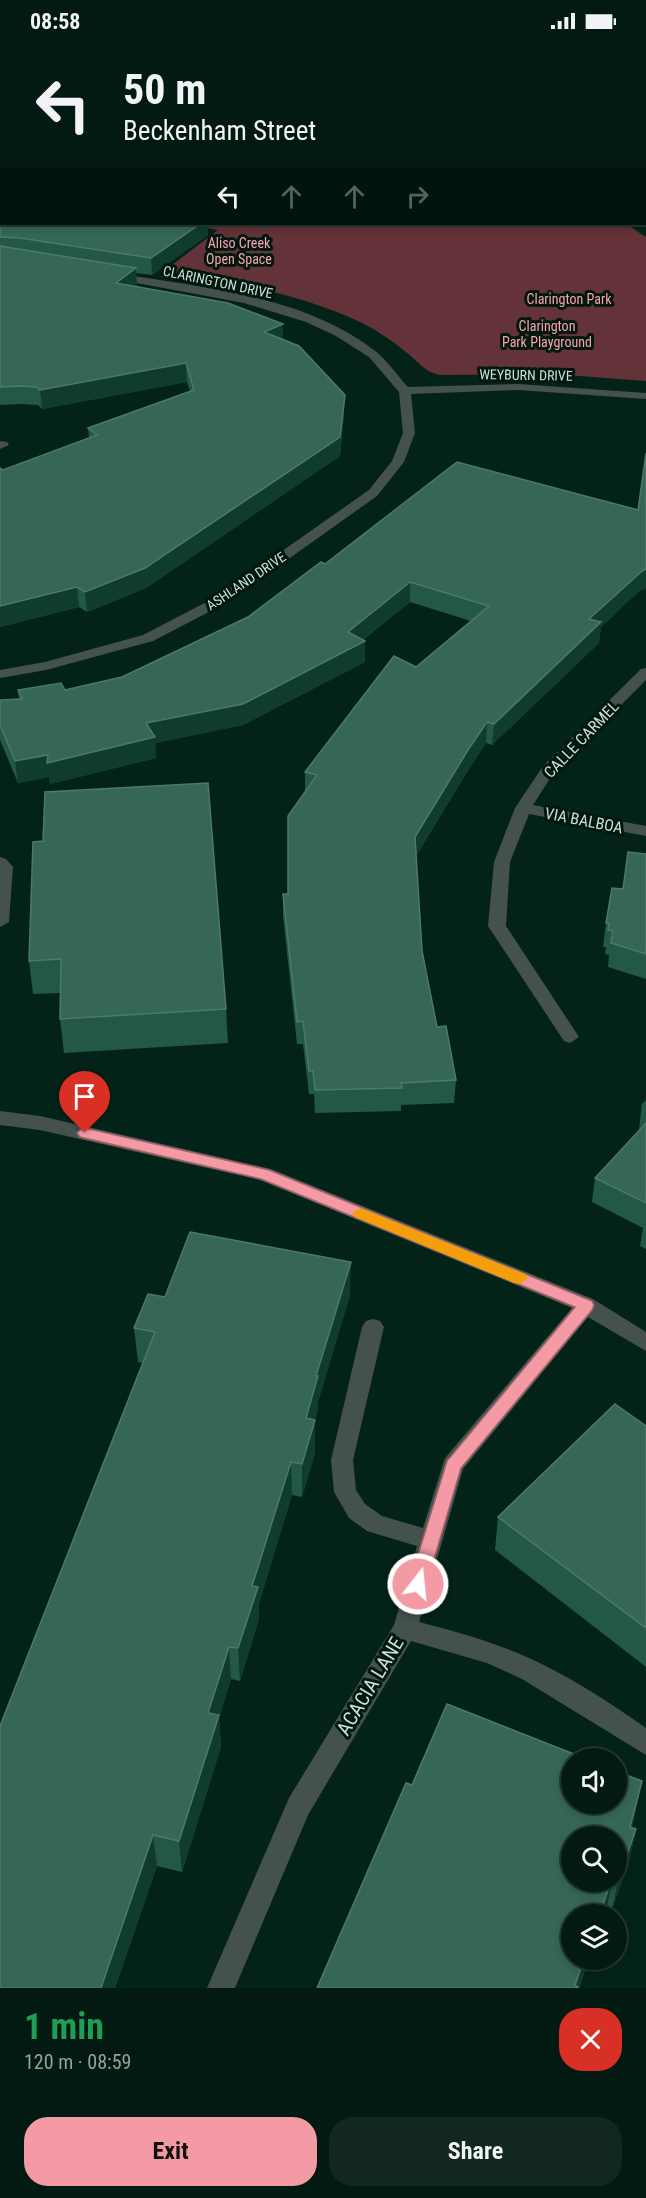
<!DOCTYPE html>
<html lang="en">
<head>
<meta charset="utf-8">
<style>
	body { margin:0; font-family:"Roboto Condensed",sans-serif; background:#112720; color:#f1f3f6; height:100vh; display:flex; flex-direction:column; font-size:22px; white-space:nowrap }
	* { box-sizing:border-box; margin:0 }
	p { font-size:20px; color:#97a19f }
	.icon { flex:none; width:33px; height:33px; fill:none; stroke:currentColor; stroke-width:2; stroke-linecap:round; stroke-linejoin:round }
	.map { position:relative; height:1946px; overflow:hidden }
	.drawer { display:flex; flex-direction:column; background:#031a12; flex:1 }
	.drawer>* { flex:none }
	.guide { position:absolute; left:0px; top:0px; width:646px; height:183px; box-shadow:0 3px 9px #0003,0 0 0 2px #243832; background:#031a12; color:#f1f3f6; overflow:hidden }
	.tools { position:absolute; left:561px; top:1706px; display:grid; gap:12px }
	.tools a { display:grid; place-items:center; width:66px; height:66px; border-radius:50%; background:#031a12; box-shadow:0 3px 9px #0003,0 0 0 2px #243832; font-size:30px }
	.pin { position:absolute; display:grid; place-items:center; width:51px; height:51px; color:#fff; margin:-62px -26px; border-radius:50% 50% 50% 0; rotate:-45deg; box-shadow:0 0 6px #0007 }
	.pin .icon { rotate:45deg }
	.me { position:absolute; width:66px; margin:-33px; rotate:16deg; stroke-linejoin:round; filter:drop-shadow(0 0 4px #0008) }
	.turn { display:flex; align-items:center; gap:21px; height:126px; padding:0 24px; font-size:27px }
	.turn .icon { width:78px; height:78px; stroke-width:2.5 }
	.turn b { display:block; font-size:42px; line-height:51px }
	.lanes { display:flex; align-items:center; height:57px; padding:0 24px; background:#0003; justify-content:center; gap:30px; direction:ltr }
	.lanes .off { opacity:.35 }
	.round { display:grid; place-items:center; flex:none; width:63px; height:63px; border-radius:24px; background:#112720 }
	.summary { display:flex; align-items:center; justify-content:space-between; height:102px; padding:0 24px }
	h1 { font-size:36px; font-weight:700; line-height:45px; color:#1e9e55 }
	.cta { display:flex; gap:12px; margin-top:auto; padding:12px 24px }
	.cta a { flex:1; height:69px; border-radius:24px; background:#f49aa5; color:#111; font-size:24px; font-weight:700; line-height:69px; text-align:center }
	.cta a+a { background:#112720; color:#f1f3f6 }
	.status { display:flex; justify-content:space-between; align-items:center; height:42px; padding:0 30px; background:#031a12; direction:ltr }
	.status svg { height:16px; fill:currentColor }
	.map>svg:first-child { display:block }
	.green { fill:#643239 }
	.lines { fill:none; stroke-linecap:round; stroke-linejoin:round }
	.stream { fill:#80313f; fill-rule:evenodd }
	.lane { fill:#45514c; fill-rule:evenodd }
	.street { fill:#45514c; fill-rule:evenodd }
	.wall { fill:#235746; fill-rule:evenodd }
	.shaded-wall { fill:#0f3c2d }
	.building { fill:#356656; stroke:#4d796a; stroke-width:1.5 }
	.route { fill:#f49aa5; stroke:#9f646b; stroke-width:1.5 }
	.slow { fill:#f59e0b }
	.labels { text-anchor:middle; stroke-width:6; stroke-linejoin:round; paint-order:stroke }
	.far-park-label { font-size:14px; fill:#fea1ac; stroke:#00190f }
	.far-street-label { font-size:14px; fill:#cedfd7; stroke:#00190f }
	.street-label { font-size:16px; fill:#cedfd7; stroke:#00190f }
	.near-street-label { font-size:20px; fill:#cedfd7; stroke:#00190f }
</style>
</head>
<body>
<div class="status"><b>08:58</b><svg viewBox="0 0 49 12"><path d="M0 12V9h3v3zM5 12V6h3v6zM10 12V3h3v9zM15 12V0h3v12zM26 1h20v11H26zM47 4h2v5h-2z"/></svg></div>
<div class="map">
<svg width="646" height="1946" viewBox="0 0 646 1946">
	<rect width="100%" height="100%" fill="#042318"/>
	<!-- green -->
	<g class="green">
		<path d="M0,0H224L2,2L0,151Z"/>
		<path d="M471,0H646V75L645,2H463Z"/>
		<path d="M189,182H626L646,195V339L552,332L440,333C423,329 419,320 406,310C392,299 377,288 360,280C298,251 230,239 164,229L218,188Z"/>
	</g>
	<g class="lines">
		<!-- stream -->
		<g class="stream">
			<path d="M645,26H646L645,31Z"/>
			<rect x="0" y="79" width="2" height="4"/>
		</g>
		<!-- lane -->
		<path class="lane" d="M0,815L6,817L13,825L9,880L0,885Z"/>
		<!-- street -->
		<g class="street">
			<rect x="645" y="132" width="1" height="6"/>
			<rect x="645" y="174" width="1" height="6"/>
			<path d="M114,231C200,245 302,253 374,308C388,319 397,333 408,345L518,342L646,351V357L518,348L411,352L415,391L404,420L377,454L228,560L153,599L46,628L0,636V628L45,620L143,593L218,554L369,448L392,419L403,391L399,350L369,315L336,294L306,280L244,261L110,236L109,234Z"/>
			<path d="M0,399L7,400L9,403L0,407Z"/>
			<path d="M646,626V638L554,730L533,763L646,784V794L529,772L510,820L506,884L579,995L570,1001L564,999L488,884L494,820L515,766L543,724L641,627Z"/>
			<path d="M0,1069L40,1074L271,1127L593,1257L646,1290V1309L588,1275L463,1427L419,1580C453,1589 487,1598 520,1612C565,1631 606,1658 646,1686V1713L522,1637L487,1621L411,1599L308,1773L235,1946H207L289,1756L394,1583L417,1504L367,1489L349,1476L334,1450L331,1418L362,1285L366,1279L373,1277L380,1279L384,1285L353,1418L356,1448L365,1462L382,1474L423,1486L445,1416L572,1266L260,1138L40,1088L0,1083Z"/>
		</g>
	</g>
	<!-- wall -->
	<g class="wall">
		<path d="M209,0H441L432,2H212Z"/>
		<path d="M646,61V129H645V62Z"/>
		<path d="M0,142L2,182H208V193L152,233L136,231L137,244L283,282V297L344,372L340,414L146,546L87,570L79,565L0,585V426L3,428L89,396L88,386L190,349L187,340L42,367L38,363L21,362L0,363Z"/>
		<path d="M646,411V546L639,549L601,585L599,601L492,703L486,701L467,730L416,814L422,909L437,985L456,1038L454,1061L401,1063V1069L315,1071L314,1052H309L303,1002H297L283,874V852H288L305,749V730L416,625L471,579L410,560L363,598L365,599V620L243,683L155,701L156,716L50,742L49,735L18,741L0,698V658H19L18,648H65L122,635L248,575L325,522L638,468Z"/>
		<path d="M33,800L226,967L228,1001L64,1011L60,977V951L33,952L29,919Z"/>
		<path d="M646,812V937L608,925L609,913L605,912L606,905H603L606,881L623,847Z"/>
		<path d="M646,1058V1207L640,1204L643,1186L592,1160L595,1136L640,1088L639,1087L642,1062Z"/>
		<path d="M350,1253L318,1360V1367L315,1378V1411L302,1455L292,1453L259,1561V1577L240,1639L231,1637L219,1676L221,1705L182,1830L157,1824L115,1946H0L143,1321L138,1320L134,1286L165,1255Z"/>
		<path d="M646,1384V1625L495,1508L498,1475Z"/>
		<path d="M642,1739L632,1785L636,1787L629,1819L612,1867L607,1865L579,1946H317L412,1743ZM616,1794V1839H572Z"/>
	</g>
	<!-- shaded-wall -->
	<g class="shaded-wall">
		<path d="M354,0H441L432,2H345Z"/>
		<path d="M200,182H208V193L152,233L151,216Z"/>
		<path d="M136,226L137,244L117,258L116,241Z"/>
		<path d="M283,282V300L264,290Z"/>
		<path d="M186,321L187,340L42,367L40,348Z"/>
		<path d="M345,353L344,372L340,414L146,546L87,570L85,550Z"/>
		<path d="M646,527V546L639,549L601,585L599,601L492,703L494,682L589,577L642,529Z"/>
		<path d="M410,540V560L356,603L365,599V620L243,683L155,701L156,716L50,742L49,735L18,741L15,719L146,681L348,590Z"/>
		<path d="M77,545L79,565L0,585V564Z"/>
		<path d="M487,680L486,701L467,730L414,817L415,795L468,708Z"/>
		<path d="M351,1220L350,1253L318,1360V1367L315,1378V1411L302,1455V1422L306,1376L316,1334Z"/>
		<path d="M291,1420L292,1453L259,1561V1577L240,1639L238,1606L252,1544Z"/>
		<path d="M229,1605L231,1637L219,1676L221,1705L182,1830L179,1799L208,1671Z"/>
		<path d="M642,1739L635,1771L624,1817L630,1785Z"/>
		<path d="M636,1787L629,1819L612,1867L619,1835Z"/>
		<path d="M153,1793L157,1824L115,1946H101Z"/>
		<path d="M611,1839H612L607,1865L604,1872H600Z"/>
		<path d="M584,1917H589L579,1946H575Z"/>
	</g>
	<!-- building -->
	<g class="building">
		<path d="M233,0H354L345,2H236Z"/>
		<path d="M646,61V113L645,112V62Z"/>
		<path d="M2,141V182H200L151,216L20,196L0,195V142Z"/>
		<path d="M0,204L136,226L116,241L228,261L283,282L264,290L299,304L345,353L340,395L145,526L85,550L77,545L0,564V426L3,428L97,393L88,386L194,348L186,321L40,348L36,345L20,344L0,345Z"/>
		<path d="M646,411V527L642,529L589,577L601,580L494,682L487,680L468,708L415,795L422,909L437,985L446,984L456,1038L401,1041L402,1046L315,1048L313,1029H309L303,979L297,980L283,852H288V774L317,733L305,730L394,614L416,625L489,564L410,540L348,590L365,599L243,662L146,681L155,695L47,721L48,713L15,719L0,683V658L22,657L18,648L61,641L65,648L122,635L248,575L321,520L325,522L457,420L638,468Z"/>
		<path d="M208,741L226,967L60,977L61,917L29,919L33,800L43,799L45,750Z"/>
		<path d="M628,810L646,812V912L611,901L613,889L608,888L609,881H606L612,846L623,847Z"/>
		<path d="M646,1081V1161L595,1136Z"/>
		<path d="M190,1190L351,1220L316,1334H318L306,1376L315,1378L302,1422L291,1420L252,1544L258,1545L238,1606L229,1605L208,1671L219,1673L179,1799L153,1793L101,1946H0V1684L155,1290L134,1286L148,1252L165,1255Z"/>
		<path d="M615,1362L646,1384V1586L498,1475Z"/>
		<path d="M447,1662L584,1716H572V1761H616V1729L642,1739L630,1785L636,1787L619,1835H616V1794H572V1839H611L600,1872H572V1917H584L575,1943L578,1945V1946H317L406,1741L412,1743Z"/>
	</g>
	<!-- route -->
	<path class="route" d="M85,1086L269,1128L592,1259L594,1263L592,1268L461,1426L425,1548L418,1550L412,1548L409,1542L447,1419L575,1265L261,1137L80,1095L77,1091L80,1088Z"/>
	<!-- slow -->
	<path class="slow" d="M360,1166L525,1232L528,1236L520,1242L514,1241L355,1175L352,1171Z"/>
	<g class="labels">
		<!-- far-park labels -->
		<g class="far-park-label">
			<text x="239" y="206">Aliso Creek<tspan x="239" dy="16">Open Space</tspan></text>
			<text x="569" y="262">Clarington Park</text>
			<text x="547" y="289">Clarington<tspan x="547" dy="16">Park Playground</tspan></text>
		</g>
		<!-- far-street labels -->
		<g class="far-street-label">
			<text transform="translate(218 240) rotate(12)" y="5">CLARINGTON DRIVE</text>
			<text transform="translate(526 333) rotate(1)" y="5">WEYBURN DRIVE</text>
			<text transform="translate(246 539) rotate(-34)" y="5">ASHLAND DRIVE</text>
		</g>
		<!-- street labels -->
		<g class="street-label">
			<text transform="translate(581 697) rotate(-46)" y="6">CALLE CARMEL</text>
			<text transform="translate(584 778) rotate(11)" y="6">VIA BALBOA</text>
		</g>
		<!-- near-street labels -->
		<g class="near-street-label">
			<text transform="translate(370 1644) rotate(-59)" y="7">ACACIA LANE</text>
		</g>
	</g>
</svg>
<div class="tools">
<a><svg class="icon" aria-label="sound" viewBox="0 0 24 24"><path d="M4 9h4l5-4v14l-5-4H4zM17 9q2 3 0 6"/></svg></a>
<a><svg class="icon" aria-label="search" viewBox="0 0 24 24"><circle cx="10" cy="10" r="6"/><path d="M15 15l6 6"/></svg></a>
<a><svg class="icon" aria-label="layers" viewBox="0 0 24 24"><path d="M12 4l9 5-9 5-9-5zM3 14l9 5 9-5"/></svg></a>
</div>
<div class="pin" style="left:85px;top:1091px;background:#d93025"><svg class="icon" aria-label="arrive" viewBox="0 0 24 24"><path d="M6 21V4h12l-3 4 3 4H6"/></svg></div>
<svg class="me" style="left:418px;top:1542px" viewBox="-20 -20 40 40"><circle r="17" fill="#f49aa5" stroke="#fff" stroke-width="3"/><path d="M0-11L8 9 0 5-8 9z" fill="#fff"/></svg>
<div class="guide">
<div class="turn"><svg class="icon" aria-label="left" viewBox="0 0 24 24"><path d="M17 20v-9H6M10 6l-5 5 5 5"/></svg><div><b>50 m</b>Beckenham Street</div></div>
<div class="lanes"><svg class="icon" aria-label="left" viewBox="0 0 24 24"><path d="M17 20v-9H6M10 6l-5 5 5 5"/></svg><svg class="icon off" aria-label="ahead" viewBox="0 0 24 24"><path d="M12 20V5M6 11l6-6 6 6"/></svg><svg class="icon off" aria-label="ahead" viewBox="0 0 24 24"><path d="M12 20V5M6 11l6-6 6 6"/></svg><svg class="icon off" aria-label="right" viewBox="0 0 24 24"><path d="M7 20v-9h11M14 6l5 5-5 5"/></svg></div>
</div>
</div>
<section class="drawer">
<div class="summary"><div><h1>1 min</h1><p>120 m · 08:59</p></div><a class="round" style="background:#d93025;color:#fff"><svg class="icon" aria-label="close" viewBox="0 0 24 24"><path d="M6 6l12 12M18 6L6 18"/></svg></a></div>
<div class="cta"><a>Exit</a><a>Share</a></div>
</section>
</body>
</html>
